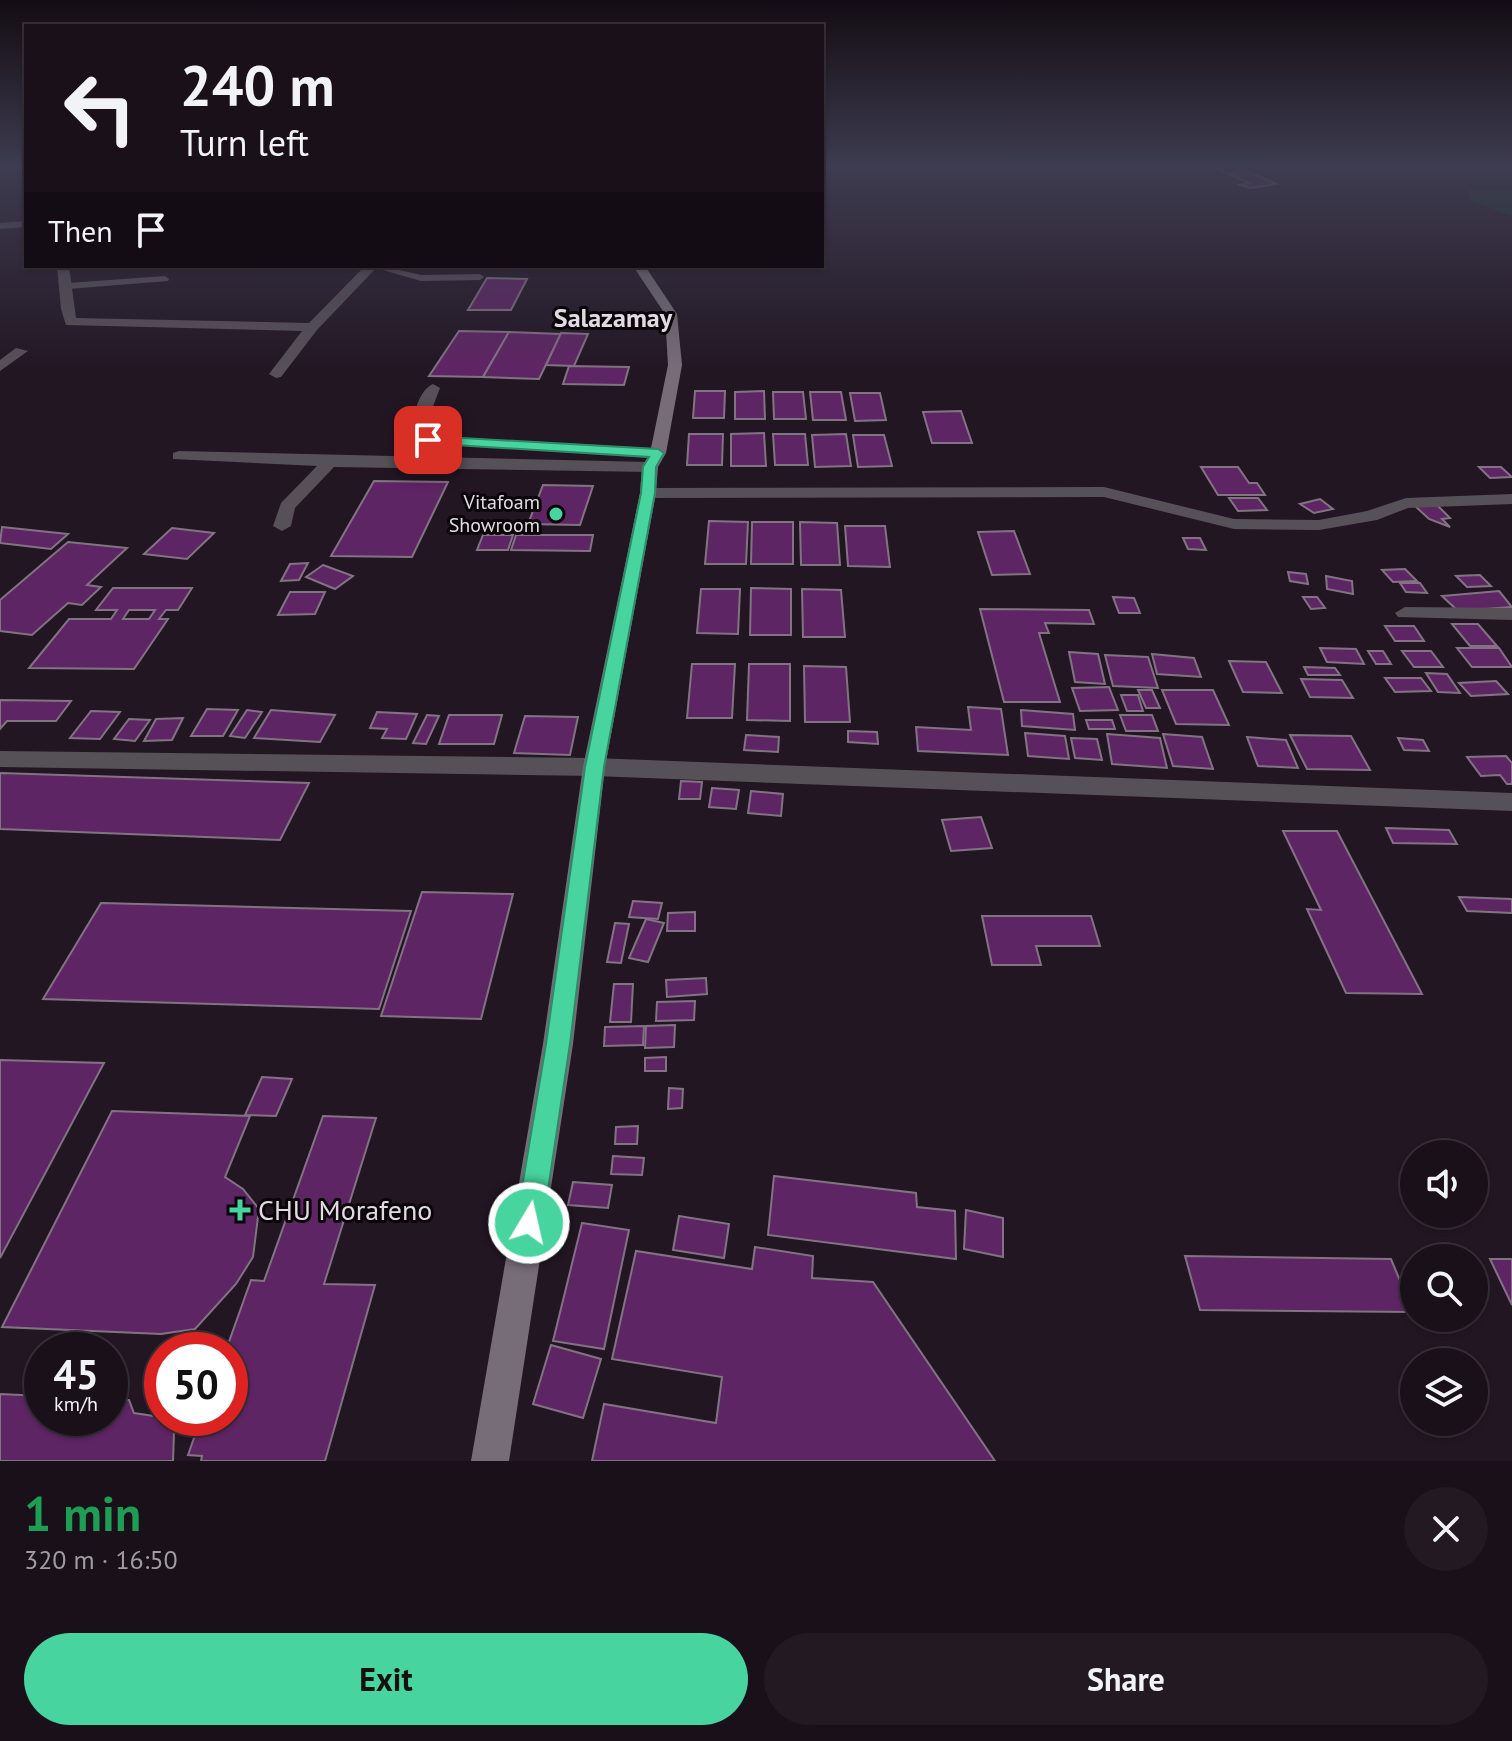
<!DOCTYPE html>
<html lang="en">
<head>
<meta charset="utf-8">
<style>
	body { margin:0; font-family:"PT Sans",sans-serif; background:#231923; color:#f1f3f6; height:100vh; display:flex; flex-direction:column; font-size:30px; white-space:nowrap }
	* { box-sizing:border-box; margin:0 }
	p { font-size:26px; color:#9f9da2 }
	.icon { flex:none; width:44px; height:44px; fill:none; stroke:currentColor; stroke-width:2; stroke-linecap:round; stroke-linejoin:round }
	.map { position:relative; height:1461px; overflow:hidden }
	.side { display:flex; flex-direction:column; background:#1a101a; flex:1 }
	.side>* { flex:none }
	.banner { position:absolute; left:24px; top:24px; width:800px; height:244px; border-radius:0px; box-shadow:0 2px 6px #0004,0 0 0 2px #383039; background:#1a101a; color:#f1f3f6; overflow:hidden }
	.fabs { position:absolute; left:1400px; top:1140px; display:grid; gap:16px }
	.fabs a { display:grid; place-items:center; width:88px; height:88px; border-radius:50%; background:#1a101a; box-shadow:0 2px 6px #0004,0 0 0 2px #383039; font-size:40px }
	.speed { position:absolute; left:24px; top:1332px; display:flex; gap:16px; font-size:40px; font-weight:700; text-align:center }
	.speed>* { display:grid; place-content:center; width:104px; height:104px; border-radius:50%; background:#1a101a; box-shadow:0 2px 6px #0004,0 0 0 2px #383039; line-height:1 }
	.speed small { font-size:20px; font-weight:400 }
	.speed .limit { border:12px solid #d22; background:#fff; color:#111 }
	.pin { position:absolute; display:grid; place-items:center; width:68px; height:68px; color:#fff; margin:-34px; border-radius:16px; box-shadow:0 4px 12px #0006 }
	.me { position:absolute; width:88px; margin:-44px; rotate:9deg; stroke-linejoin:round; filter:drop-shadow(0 0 6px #0008) }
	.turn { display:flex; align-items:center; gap:28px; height:168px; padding:0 24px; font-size:36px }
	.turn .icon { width:104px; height:104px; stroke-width:2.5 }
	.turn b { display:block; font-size:56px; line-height:68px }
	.then { display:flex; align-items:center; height:76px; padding:0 24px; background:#0003; gap:16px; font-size:30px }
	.round { display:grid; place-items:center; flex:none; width:84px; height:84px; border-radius:42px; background:#231923 }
	.headline { display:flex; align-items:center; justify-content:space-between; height:136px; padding:0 24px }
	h1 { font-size:48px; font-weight:800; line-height:60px; color:#1e9e55 }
	.primary-button { display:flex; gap:16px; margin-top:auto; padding:16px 24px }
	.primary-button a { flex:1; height:92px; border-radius:48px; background:#47d49e; color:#111; font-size:32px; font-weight:800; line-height:92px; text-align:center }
	.primary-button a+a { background:#231923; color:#f1f3f6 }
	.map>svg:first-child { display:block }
	.green { fill:#143326 }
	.building { fill:#5e2564; stroke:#827383; stroke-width:2; fill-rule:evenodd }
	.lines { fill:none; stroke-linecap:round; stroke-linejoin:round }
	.service { fill:#565057; fill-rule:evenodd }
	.minor { fill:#565057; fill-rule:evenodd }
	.tertiary { fill:#565057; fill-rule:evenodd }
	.secondary { fill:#776d78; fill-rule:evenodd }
	.route { fill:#47d49e; stroke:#2e8a67; stroke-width:2 }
	.poi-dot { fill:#47d49e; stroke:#090509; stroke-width:3 }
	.labels { text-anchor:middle; stroke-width:6; stroke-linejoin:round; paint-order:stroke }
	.far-poi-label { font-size:20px; fill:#e2dae3; stroke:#090509; text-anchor:end }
	.far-district-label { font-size:26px; font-weight:bold; fill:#e2dae3; stroke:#090509 }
	.near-poi-label { font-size:28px; fill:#e2dae3; stroke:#090509; text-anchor:start }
</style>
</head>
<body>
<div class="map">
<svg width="1512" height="1461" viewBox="0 0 1512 1461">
	<rect width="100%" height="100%" fill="#221623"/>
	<!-- green -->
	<path class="green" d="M1468,190H1512V216L1470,200Z"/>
	<!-- building -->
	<g class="building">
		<path d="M1233,165L1277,184L1250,188L1240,185L1249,183L1213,167Z"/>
		<path d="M487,278L527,279L511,310H468Z"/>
		<path d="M459,331L509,332L483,377L429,376Z"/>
		<path d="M509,332L561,334L539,379L483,377Z"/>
		<path d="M561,333L588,334L574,366L546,365Z"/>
		<path d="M569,366L629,367L624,385L563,384Z"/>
		<path d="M695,391H725L724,418H693Z"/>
		<path d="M764,391L765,419H735V392Z"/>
		<path d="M773,392H803L806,419H774Z"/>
		<path d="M810,392H841L846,420H813Z"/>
		<path d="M850,393H880L886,420L855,421Z"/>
		<path d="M961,411L972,443H932L923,412Z"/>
		<path d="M764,433L766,466H731V434Z"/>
		<path d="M689,434H723L722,465H687Z"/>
		<path d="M773,434H805L808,465H775Z"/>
		<path d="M846,434L851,466L815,467L812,435Z"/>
		<path d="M853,435H884L892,466L858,467Z"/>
		<path d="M1201,467H1238L1249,483H1257L1265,495H1218Z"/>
		<path d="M1479,467H1501L1512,477L1490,478Z"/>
		<path d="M374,481L448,482L412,557L331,556Z"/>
		<path d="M543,485L593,486L580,525L528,524Z"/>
		<path d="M1229,498H1258L1267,510L1238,511Z"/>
		<path d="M1320,499L1333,509L1314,513L1300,504Z"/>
		<path d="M1437,505L1450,518L1442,519L1450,527L1429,519L1415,506Z"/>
		<path d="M709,521L748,522L746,564H705Z"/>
		<path d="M752,522H793V564H751Z"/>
		<path d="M800,522L837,523L840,565H801Z"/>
		<path d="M845,526H885L890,567L848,566Z"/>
		<path d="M2,527L68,534L51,549L0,543Z"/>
		<path d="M172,528L214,533L187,559L144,554Z"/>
		<path d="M1014,531L1030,574L992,575L978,532Z"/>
		<path d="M483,535H513L508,550H477Z"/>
		<path d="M516,535H593L590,551L511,550Z"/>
		<path d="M1183,538H1200L1206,550L1188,549Z"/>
		<path d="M68,542L127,548L87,585L101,587L82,605L68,603L32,635L0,631V600Z"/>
		<path d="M308,563L299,580L281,581L290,564Z"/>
		<path d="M323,565L353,576L335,589L306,577Z"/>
		<path d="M1405,569L1417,581L1393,582L1382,570Z"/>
		<path d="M1288,572L1306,574L1308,584L1290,581Z"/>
		<path d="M1480,575L1491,586L1467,587L1456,576Z"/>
		<path d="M1326,576L1352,581L1353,594L1327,589Z"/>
		<path d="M1400,583H1420L1427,593L1406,592Z"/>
		<path d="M113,588H192L178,610H166L159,619H168L134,669L29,668L69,619H111L117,610H96ZM129,610H155L149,619H123Z"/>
		<path d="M751,588L791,589V635H750Z"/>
		<path d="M701,589H740L738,634L697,633Z"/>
		<path d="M802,589L841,590L845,637H803Z"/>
		<path d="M1499,591L1512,607L1458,611L1442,596Z"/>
		<path d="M290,592H325L315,614L278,615Z"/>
		<path d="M1113,597L1134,598L1140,613H1119Z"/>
		<path d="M1303,597H1317L1325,608L1311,609Z"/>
		<path d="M980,609L1089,610L1094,624L1045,623L1049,633H1039L1060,702H1004Z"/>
		<path d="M1452,624H1478L1497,646H1470Z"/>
		<path d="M1385,626H1414L1424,641H1395Z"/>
		<path d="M1320,648L1356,649L1364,664L1327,662Z"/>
		<path d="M1457,648H1499L1512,667H1472Z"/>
		<path d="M1368,651H1383L1391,664H1376Z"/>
		<path d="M1402,651H1431L1443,667H1414Z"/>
		<path d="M1069,652L1098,654L1105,684L1075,682Z"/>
		<path d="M1152,654L1194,658L1201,677L1157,674Z"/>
		<path d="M1105,655L1148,657L1158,688L1113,686Z"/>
		<path d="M1229,661L1266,662L1282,693L1243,692Z"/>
		<path d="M692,664H735L732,718H687Z"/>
		<path d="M749,664H790V721L747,720Z"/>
		<path d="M804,666L846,667L850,722H805Z"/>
		<path d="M1304,667L1335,668L1340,675H1308Z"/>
		<path d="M1426,673L1447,674L1460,693L1438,692Z"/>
		<path d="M1385,678H1421L1431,691L1395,692Z"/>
		<path d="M1301,679L1342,680L1353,698L1310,697Z"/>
		<path d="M1496,681L1508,694L1471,696L1459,683Z"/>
		<path d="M1109,687L1118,710L1080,711L1072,688Z"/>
		<path d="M1138,690H1152L1160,708H1146Z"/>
		<path d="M1162,690H1213L1229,725L1176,724Z"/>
		<path d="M1121,695H1138L1143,711H1127Z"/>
		<path d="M0,700L71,701L56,721H7L0,729Z"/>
		<path d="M968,707L1001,709L1008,755L918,751L916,727L971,730Z"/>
		<path d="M207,709L238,710L223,736H191Z"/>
		<path d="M247,710L262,712L245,738L230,736Z"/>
		<path d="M271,710L335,715L320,742L254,738Z"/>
		<path d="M1021,710L1073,714L1075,730L1022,726Z"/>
		<path d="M91,711L120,712L100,739L70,738Z"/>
		<path d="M377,712L417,714L406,739L382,738L387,729L370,728Z"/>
		<path d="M427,715L439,716L426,744L413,743Z"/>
		<path d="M449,715H502L494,744H439Z"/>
		<path d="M1120,715H1152L1158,731H1126Z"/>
		<path d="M525,716L578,717L570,755L514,753Z"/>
		<path d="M183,718L172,740L144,741L156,719Z"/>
		<path d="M129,719L150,720L135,741L114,739Z"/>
		<path d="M1086,720H1112L1115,729H1089Z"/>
		<path d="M848,731L877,732L878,744L848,742Z"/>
		<path d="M1025,733L1065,736L1069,759L1028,756Z"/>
		<path d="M1107,734L1160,738L1167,768L1112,764Z"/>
		<path d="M1163,734L1202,737L1213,769L1173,766Z"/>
		<path d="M746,735L779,737L778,752L744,750Z"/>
		<path d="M1290,735L1351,736L1370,770L1307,769Z"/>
		<path d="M1247,737L1286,740L1298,768L1258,766Z"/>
		<path d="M1071,738L1097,739L1102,760L1075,758Z"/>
		<path d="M1398,738L1423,740L1429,751L1404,750Z"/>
		<path d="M1506,756L1512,763V784H1507L1500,775L1481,776L1467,757Z"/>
		<path d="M0,773L309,783L280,840L0,829Z"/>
		<path d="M681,781L702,782L700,799H679Z"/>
		<path d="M712,788L739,790L736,809L709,807Z"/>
		<path d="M751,791L783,794L781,816L748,813Z"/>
		<path d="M981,817L992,848L951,851L942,820Z"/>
		<path d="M1386,828L1449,830L1457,844L1393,843Z"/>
		<path d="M1283,831H1337L1422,994L1346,993L1307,909L1321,910Z"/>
		<path d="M422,892L513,894L481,1019L381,1016Z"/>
		<path d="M1459,897L1512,899V913L1467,911Z"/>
		<path d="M633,901L662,903L658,919L629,917Z"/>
		<path d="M101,903L411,911L379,1009L43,999Z"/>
		<path d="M695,912V931H667L668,913Z"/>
		<path d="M982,916H1091L1100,946H1036L1041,965H992Z"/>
		<path d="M646,919L664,923L648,962L629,958Z"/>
		<path d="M615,923L629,924L621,963L607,962Z"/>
		<path d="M706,978L707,994L667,997L666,980Z"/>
		<path d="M614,984H633L631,1022H610Z"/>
		<path d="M695,1001L694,1020L656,1021L657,1002Z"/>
		<path d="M675,1025L674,1047L645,1048L646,1026Z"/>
		<path d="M644,1026L643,1045L604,1046L605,1027Z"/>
		<path d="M666,1057V1071H645V1058Z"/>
		<path d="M0,1060L104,1063L0,1258Z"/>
		<path d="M262,1077L292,1079L276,1116L245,1115Z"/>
		<path d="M669,1088L683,1089L682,1108L668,1109Z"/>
		<path d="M112,1111L250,1116L225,1177L243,1189L259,1209L253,1257L236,1284L195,1329L161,1334L2,1327Z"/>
		<path d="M323,1116L376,1118L324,1284L375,1285L325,1461H201L202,1456L188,1455L201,1418H230V1350H226L251,1280L264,1281Z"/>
		<path d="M638,1126L637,1144H615L616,1127Z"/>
		<path d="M613,1156L644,1158L642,1175L611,1174Z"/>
		<path d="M774,1176L916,1193L917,1207L955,1211L956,1259L768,1235Z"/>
		<path d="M573,1182L612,1185L608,1208L568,1205Z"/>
		<path d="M966,1210L1003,1218V1257L964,1249Z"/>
		<path d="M679,1216L729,1224L724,1258L673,1250Z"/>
		<path d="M582,1223L629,1230L604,1349L553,1341Z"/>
		<path d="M755,1247L813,1256L812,1278L873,1282L995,1461H592L604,1404L716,1423L722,1377L612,1359L636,1251L752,1269Z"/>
		<path d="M1185,1256L1391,1259L1413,1312L1200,1310Z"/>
		<path d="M1490,1259H1512V1305Z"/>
		<path d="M551,1345L601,1359L583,1418L533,1404Z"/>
		<path d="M0,1394L42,1396V1418H110V1399L129,1400L134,1413L167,1418L174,1433L173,1461H0Z"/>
	</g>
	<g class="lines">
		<!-- service -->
		<g class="service">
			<path d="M369,266H383L421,275L480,274L484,277L480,280L421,281Z"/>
			<path d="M165,276L169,279L168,281L68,289L64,286L68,283Z"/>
		</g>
		<!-- minor -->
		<g class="minor">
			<path d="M26,221V227L0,229V223Z"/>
			<path d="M57,266H69L76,318L309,323L365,266H378L317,330L281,377L276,378L269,374L302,331L66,325L61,309Z"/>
			<path d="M16,348L28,351L0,371V360Z"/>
			<path d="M433,384L440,388L426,425L431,436L652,448L660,453L652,458L423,443L413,437C410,422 418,390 433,384Z"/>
			<path d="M179,451L650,462L658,467L650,472L334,467L295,508L291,526L282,531L273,526L281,503L317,466L173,459V453Z"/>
			<path d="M1104,487L1234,519L1319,520L1367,511L1406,498L1512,494V504L1408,508L1377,520L1319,530L1234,529L1104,497L648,498L640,493L648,488Z"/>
			<path d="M1405,607L1512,608V620L1398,617L1395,613Z"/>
			<path d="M0,751L594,758L602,761L605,767L602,773L594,776L0,767Z"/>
		</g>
		<!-- tertiary -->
		<path class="tertiary" d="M594,758L1512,793V811L594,776L586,773L583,767L586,761Z"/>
		<!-- secondary -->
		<path class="secondary" d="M633,266H645L677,314L682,365L666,453L658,467L656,493L605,767L573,1044L509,1461H471L543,1044L583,767L640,493L642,467L650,453L668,365L665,314Z"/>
	</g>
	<!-- sky -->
	<linearGradient id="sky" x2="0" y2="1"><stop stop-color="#130c13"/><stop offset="0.45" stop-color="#3e3c50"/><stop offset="1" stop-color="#3e3c50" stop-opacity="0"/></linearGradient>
	<rect width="1512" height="370" fill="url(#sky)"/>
	<!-- route -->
	<path class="route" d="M428,436L658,449L664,453L656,467L655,493L604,767L570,1044L543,1223L539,1232L529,1236L520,1232L516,1223L546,1044L585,767L641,493L643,467L649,457L423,443L422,440Z"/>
	<!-- markers -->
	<g class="poi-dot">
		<circle cx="556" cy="514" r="8"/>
		<path d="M236 1198h8v8h8v8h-8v8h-8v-8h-8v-8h8z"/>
	</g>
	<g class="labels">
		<!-- far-poi labels -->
		<g class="far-poi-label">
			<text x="540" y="509">Vitafoam<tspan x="540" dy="23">Showroom</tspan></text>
		</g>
		<!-- far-district labels -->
		<g class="far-district-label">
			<text x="613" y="327">Salazamay</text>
		</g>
		<!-- near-poi labels -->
		<g class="near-poi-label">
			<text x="258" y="1220">CHU Morafeno</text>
		</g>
	</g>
</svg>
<div class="fabs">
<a><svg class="icon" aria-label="sound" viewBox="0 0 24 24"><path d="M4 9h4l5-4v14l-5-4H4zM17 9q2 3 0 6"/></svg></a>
<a><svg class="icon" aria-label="search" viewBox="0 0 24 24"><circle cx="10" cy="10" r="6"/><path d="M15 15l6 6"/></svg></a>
<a><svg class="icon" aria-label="layers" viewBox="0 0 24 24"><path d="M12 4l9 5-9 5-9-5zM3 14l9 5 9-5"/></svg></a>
</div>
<div class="speed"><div>45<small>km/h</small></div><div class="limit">50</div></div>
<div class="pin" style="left:428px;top:440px;background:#d93025"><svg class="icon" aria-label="arrive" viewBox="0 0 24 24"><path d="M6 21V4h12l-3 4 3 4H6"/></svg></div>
<svg class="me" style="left:529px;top:1223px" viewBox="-20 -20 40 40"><circle r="17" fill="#47d49e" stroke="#fff" stroke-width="3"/><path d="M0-11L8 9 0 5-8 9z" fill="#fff"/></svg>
<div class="banner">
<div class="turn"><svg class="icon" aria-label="left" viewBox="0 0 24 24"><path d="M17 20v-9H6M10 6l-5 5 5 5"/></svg><div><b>240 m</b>Turn left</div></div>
<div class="then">Then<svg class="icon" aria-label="arrive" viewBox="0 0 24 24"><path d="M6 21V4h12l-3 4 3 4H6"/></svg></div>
</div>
</div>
<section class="side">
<div class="headline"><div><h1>1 min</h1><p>320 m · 16:50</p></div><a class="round"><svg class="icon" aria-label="close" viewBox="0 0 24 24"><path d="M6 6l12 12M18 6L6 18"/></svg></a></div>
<div class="primary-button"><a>Exit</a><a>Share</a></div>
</section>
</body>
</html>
